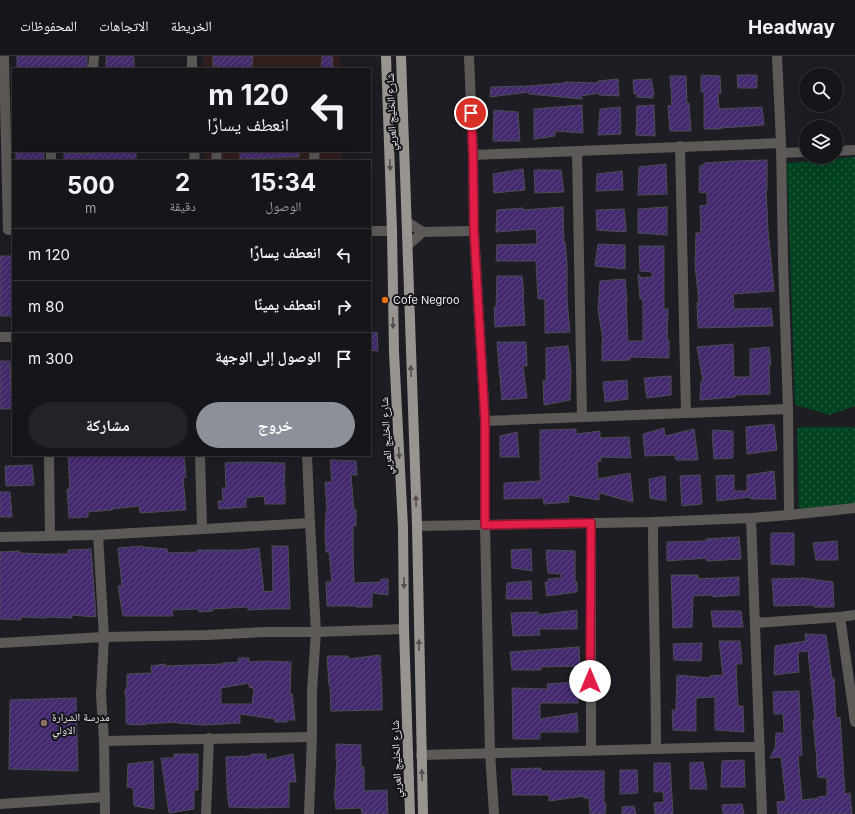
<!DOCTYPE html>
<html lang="ar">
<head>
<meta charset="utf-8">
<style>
	body { margin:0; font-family:Inter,"Noto Naskh Arabic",sans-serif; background:#232327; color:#f1f3f6; direction:rtl; height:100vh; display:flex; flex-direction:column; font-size:15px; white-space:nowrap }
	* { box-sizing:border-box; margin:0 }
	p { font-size:13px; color:#9e9fa2 }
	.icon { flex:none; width:22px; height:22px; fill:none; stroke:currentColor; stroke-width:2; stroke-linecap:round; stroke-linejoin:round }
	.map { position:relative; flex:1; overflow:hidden; direction:ltr }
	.drawer { position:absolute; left:12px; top:104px; width:359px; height:296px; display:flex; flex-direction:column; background:#16161a; border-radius:0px; box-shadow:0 4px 16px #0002,0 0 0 1px #353539; direction:rtl }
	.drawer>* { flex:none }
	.guide { position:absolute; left:12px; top:12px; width:359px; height:84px; border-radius:0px; box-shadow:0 4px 16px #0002,0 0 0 1px #353539; direction:rtl; background:#16161a; color:#f1f3f6; overflow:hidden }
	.buttons { position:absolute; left:799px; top:12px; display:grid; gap:8px }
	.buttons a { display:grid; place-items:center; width:44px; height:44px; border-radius:50%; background:#16161a; box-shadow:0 4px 16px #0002,0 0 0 1px #353539; font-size:20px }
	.pin { position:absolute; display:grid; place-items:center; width:34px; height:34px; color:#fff; margin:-17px; border:2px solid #fff; border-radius:50%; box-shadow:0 1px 4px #0007 }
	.me { position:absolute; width:44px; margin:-22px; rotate:0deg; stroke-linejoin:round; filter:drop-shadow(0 0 3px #0008) }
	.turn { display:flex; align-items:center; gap:14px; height:84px; padding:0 16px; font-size:18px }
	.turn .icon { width:52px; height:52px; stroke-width:2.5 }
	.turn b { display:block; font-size:28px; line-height:34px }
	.eta { display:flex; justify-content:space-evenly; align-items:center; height:68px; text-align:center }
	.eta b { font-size:24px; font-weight:700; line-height:28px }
	.cta { display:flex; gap:8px; margin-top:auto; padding:8px 16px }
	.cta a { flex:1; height:46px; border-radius:24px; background:#8c9099; color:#fff; font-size:16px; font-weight:700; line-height:46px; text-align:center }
	.cta a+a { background:#232327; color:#f1f3f6 }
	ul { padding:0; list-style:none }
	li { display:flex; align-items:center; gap:12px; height:52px; padding:0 16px; border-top:1px solid #353539 }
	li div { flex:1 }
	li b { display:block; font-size:15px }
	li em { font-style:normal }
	header { display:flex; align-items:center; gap:24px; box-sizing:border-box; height:56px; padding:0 20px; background:#16161a; border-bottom:1px solid #353539 }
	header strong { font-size:19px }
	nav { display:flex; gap:22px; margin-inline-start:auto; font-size:14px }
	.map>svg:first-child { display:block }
	.medical { fill:#321f1d }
	.grass { fill:url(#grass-dots) }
	.building { fill:url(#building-hatch); stroke:#4e4d53; fill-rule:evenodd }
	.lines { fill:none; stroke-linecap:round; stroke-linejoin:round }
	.minor { stroke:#5c5957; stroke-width:10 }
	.major { stroke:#9a9490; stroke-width:10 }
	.oneway { fill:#504e4f }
	.route-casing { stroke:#92132f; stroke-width:10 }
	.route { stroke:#e11d48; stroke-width:7 }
	.food-dot { fill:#e8710a; stroke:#141419; stroke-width:1.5 }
	.education-dot { fill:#8d6e63; stroke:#141419; stroke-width:1.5 }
	.labels { text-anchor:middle; stroke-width:4; stroke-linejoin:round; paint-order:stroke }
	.street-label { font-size:11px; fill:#eaeaee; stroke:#141419 }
	.poi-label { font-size:11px; fill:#eaeaee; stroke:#141419; text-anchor:start }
</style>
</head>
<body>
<header>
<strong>Headway</strong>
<nav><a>الخريطة</a><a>الاتجاهات</a><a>المحفوظات</a></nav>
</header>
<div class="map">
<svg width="855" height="758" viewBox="0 0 855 758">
	<defs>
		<pattern id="grass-dots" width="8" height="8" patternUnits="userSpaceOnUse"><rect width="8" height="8" fill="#014220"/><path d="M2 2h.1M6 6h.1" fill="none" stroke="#265d41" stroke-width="1.8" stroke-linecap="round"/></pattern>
		<pattern id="building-hatch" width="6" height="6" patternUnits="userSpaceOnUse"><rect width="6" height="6" fill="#432a6f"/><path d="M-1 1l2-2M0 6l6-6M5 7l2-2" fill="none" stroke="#5e4984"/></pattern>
	</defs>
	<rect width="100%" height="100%" fill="#1d1d23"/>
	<!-- medical -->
	<g class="medical">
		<path d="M203,0H339L340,13H203Z"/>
		<rect x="205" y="95" width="137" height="10"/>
	</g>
	<!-- grass -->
	<g class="grass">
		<path d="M855,101V350L830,359L795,349L787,107Z"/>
		<path d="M797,371H855V449L799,454Z"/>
	</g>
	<!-- building -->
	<g class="building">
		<rect x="17" y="0" width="70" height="13"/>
		<rect x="106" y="0" width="28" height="13"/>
		<path d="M213,0H253L252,10L251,13H238V12L219,13L218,10H213Z"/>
		<path d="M322,0H332L333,13H321Z"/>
		<path d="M701,19L720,20L721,37H718L719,53L762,51L764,69L721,72V73H704V36H701Z"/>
		<path d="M737,19H757V32H738Z"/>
		<path d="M670,20H686L687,48L689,47L691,75H670L668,50L672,49Z"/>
		<path d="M618,23L619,40L599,39V37L581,40L582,43L529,38V36L490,41L491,31L529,30L565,27V26L598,27V25Z"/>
		<path d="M651,23L654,38H653V42L637,41V38H634L633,24Z"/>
		<path d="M582,49L583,77L555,75V80L534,83V53Z"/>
		<path d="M654,49L655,80L636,79L637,50Z"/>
		<path d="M620,51L621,78L598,79L600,53Z"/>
		<path d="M494,54L518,56L520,85H493Z"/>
		<path d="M240,95H299V101L240,103Z"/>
		<rect x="16" y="96" width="28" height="9"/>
		<path d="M93,96H136V105H64V97L93,98Z"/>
		<path d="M767,104V134H766L768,174L774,235L733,238L734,253L771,252L773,270L698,272L697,246H699L695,209L696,177H701L700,150L707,149V136L700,137V135H699L700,110L704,109V107L734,105Z"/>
		<path d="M666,108L667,138L638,139L639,111Z"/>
		<path d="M523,113L525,134L494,137L493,118Z"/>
		<path d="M534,114H561L564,136L535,137Z"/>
		<path d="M622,115L623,134L596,135L597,118Z"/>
		<path d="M563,151L564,186H565L567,207V244L570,276L545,277V243H538L536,205H496L497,189L537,188L536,173L496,176L497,154L523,152V154Z"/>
		<path d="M667,151V179L638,177V153Z"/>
		<path d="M624,153L626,171V176L597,174L596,154Z"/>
		<path d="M598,188L625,189V213L595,210Z"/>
		<path d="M639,190H664V253H668L667,284H669V302L630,301V304L602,305V285H603L598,253L600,225L625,223L627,245H626L628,285H643V243H640L638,218L642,222L652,221V216L640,215Z"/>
		<rect x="0" y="200" width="13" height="60"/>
		<path d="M497,220H522L524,238H523L525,269L495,271L494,251H496Z"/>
		<path d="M377,276L378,295L370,294V277Z"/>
		<path d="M497,286H526L527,310H523L527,342L502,344Z"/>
		<path d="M733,288L734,321H750V293L769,291L771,309H769L770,338L735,339V341L700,344L701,325H703L697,291Z"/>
		<path d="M568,290L571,315L570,344L544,349L543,325H546V292Z"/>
		<path d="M0,305H10L11,337H13V353H0Z"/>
		<path d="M671,320V339L647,342L644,322Z"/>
		<path d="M627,324L628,343L605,346L603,326Z"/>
		<path d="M774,368L777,394L747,398L746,371Z"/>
		<path d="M664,372L665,380L694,373L698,404H676L675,399L645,400L643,378Z"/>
		<path d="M576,373V378L600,375V382L629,381L631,402L601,401V405L597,406L598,423L630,417L633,446L599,437V444L568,439L569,446L544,448L543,442L504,443V427L541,425L540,417V374Z"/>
		<path d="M712,374L733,375V402L714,403Z"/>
		<path d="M517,376L519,401H500V380Z"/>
		<path d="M79,399H184L186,421L183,422L186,454L140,457L139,450L112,453V454L88,456V461L69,462L67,433H70L68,400Z"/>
		<path d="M330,404L356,405L357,419H351L354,454H356V470H353V493L354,527L381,526V523H388V539L372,537V551H356V550H327L326,526H332L329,496H326L325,476L326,455H327L325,426H332Z"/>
		<path d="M248,406L285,407L284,430H285V448H265L264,440L246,442V451L219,453L218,445H223L222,432H226L225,407Z"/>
		<path d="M32,409L34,429L6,430L5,410Z"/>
		<path d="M774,415L776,443H751V441L717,445L716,420L734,419V435H747V419Z"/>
		<path d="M700,419L702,448L682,450L680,420Z"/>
		<path d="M665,420L666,445L650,442L649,423Z"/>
		<path d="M0,436H10L12,461H0Z"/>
		<path d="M771,477H794V509L771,508Z"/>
		<path d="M739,481L741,503L707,505L706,502L667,505V486L706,485V483Z"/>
		<path d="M837,485L838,504H816L813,487Z"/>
		<path d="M142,490V491L167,493L168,497L197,496V494H242L259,492L264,536L273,535L272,490H288L290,553H271L248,554V551L212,553L213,555L199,556L198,553L172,554L173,560H123L118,530H122L118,492Z"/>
		<path d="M91,493L96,561L72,559V562L46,561V562L21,561V564L0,563V496L19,495L20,497L44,498H68V494Z"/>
		<path d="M531,493L532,515L512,512L511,494Z"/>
		<path d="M546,494L575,495V526H577V536L547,540L545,526H549L548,523L561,522V518L548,517Z"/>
		<path d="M671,519H698V523L739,521V539L713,541V539L693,540L692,571L673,572Z"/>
		<path d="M803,522L833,526L834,551H814V549L774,550L772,523Z"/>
		<path d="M531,525L532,543H506L507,527Z"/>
		<path d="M577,554V573H539L540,579L513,580L511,557L538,556V559Z"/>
		<path d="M711,555H741L743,571H713Z"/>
		<path d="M805,578L826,579L832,622H834L836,662L840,661L845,738L850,737L852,758H778L777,746L786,745L781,701L770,702L775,692L776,677H784L783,658H774L773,636L799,635L802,699L798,700L802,744L819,742L818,741L827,740V722L818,721L816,706L817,705L813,664H815L808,595L798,596L799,616L774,619L775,590L806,585Z"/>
		<path d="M719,585H740L742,608H736L738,650H743L744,676L715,674V641L696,642V675L673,674L672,654H676L677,619L710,622V620L723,619Z"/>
		<path d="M702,587L701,605L674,604L673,588Z"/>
		<path d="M579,591L580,610L541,611V614H512L510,596Z"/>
		<path d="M380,599L382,636V654L331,655L330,630L329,629L327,600H348L349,603Z"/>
		<path d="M238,602H249V606L264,605L291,606L290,638H292L295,664H287V666H275V663L240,658V667L204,669L178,667V666L145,668V669L126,668V639H125V634L127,632V618L152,617L151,610L165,608V610L223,608V607L239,606ZM249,627V631L254,632L252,648H221V632Z"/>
		<path d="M578,626V647H540V663L577,657L578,676H540V683H513L512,632L548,633L547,628Z"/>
		<path d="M76,642L78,715L9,713L10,644Z"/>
		<path d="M336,688L361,689V711H364V735L387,734L388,758H362L361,752L336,753L334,735H335L337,703H336Z"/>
		<path d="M174,698H198V734H194V753L169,757L161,702H174Z"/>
		<path d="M251,698H266V704L293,698L296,726H289V751L256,752L229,751L227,732L226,701L251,700Z"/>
		<path d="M744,704L745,731H721L722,705Z"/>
		<path d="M153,705L154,753L134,750L133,732L127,731L128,708Z"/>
		<path d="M703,706L707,733H690V707Z"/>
		<path d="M654,707H670L673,758H655L654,747L664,746L663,736H654Z"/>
		<path d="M541,712V715H604V747H606L605,758H590L589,742H584V740L549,745V739H513L511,713Z"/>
		<path d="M620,714H637L638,737L620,738Z"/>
		<path d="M742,748L744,758H723L722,749Z"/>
		<path d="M634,750L636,758H622V751Z"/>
	</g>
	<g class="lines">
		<!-- minor -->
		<g class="minor">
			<path d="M4,0L8,174"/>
			<path d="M192,0V13"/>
			<path d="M469,0L473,99L474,175L485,365V469L490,697L494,758"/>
			<path d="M777,0L781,87L783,205L788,353L789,459"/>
			<path d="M93,13L94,0"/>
			<path d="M680,90L686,357"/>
			<path d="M51,95V105"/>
			<path d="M577,95L582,361"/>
			<path d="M836,95L855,94"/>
			<path d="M781,97L806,96"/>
			<path d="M473,99L781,87"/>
			<path d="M194,105L195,95"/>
			<path d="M216,105L217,95"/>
			<path d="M313,105L314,103L315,95"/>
			<path d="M407,166L423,176L474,175"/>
			<path d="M370,175H392"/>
			<path d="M408,189L423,176"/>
			<path d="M0,281H13"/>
			<path d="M485,365L788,353"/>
			<path d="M49,399L50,480"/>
			<path d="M200,399L202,473"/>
			<path d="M307,399L310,467L316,576L312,635V681L309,758"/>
			<path d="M751,462L762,758"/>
			<path d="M653,466C653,542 656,617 656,693"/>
			<path d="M417,470L653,466L751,462L789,459L855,452"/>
			<path d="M98,479L104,581L101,639L104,685L105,758"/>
			<path d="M0,481L98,479L310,467"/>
			<path d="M840,561L855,666"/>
			<path d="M755,567L840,561L855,559"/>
			<path d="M0,587L104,581L207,579L265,576H316L404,573"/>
			<path d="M104,685L312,681"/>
			<path d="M591,695V467"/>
			<path d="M421,699L731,691H760"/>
			<path d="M0,748L105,741"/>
			<path d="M206,758L209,682"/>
		</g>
		<!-- major -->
		<g class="major">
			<path d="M386,0L392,175L394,296L403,471L404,573L410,758"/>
			<path d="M401,0L417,470L423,758"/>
		</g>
	</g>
	<!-- one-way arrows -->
	<defs><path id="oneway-solid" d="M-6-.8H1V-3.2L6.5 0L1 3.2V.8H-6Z"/></defs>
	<g class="oneway">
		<use href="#oneway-solid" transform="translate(390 109) rotate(88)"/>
		<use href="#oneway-solid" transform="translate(393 267) rotate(89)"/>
		<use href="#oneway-solid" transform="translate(411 315) rotate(-92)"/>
		<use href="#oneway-solid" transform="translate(399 397) rotate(87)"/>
		<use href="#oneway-solid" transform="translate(416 445) rotate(-92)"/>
		<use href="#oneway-solid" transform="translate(404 527) rotate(89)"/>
		<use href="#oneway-solid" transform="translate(419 589) rotate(-91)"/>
		<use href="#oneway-solid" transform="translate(422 719) rotate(-92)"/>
	</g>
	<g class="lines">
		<!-- route casing -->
		<g class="route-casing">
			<path id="route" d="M471,57L473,99L474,175L485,365V469L591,467L590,625"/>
		</g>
		<!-- route -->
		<use href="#route" class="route"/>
	</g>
	<!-- markers -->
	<circle class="food-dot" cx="385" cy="244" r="4"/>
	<circle class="education-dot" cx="44" cy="667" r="4"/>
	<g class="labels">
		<!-- street labels -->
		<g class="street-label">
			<text transform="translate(391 56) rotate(-92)" y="4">شارع الخليج العربي</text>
			<text transform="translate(386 380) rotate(-93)" y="4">شارع الخليج العربي</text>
			<text transform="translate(396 703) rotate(-92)" y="4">شارع الخليج العربي</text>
		</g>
		<!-- poi labels -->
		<g class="poi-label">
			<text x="393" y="248">Cofe Negroo</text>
			<text x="52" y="665">مدرسة الشرارة<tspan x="52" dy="13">الاولي</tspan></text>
		</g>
	</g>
</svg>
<div class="buttons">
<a><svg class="icon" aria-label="search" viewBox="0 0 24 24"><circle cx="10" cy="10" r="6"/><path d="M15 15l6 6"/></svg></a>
<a><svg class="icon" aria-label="layers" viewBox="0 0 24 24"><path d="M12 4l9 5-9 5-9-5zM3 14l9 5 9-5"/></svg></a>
</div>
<div class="pin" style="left:471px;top:57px;background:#d93025"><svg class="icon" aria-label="arrive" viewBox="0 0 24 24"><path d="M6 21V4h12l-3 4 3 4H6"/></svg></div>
<svg class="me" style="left:590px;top:625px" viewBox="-20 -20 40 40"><circle r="19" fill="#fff"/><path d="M0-13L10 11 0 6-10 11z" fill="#e11d48"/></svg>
<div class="guide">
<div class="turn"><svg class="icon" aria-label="left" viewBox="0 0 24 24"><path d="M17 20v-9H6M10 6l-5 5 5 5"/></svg><div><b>120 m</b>انعطف يسارًا</div></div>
</div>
<section class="drawer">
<div class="eta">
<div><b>15:34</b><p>الوصول</p></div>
<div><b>2</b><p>دقيقة</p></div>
<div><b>500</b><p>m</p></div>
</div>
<ul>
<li><svg class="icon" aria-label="left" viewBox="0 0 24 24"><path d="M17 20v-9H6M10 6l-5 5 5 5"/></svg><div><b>انعطف يسارًا</b></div><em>120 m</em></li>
<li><svg class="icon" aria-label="right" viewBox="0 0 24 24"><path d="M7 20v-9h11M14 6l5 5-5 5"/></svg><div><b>انعطف يمينًا</b></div><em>80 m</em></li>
<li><svg class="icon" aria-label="arrive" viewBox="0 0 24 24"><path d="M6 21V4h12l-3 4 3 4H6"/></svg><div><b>الوصول إلى الوجهة</b></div><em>300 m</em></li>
</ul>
<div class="cta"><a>خروج</a><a>مشاركة</a></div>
</section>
</div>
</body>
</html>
